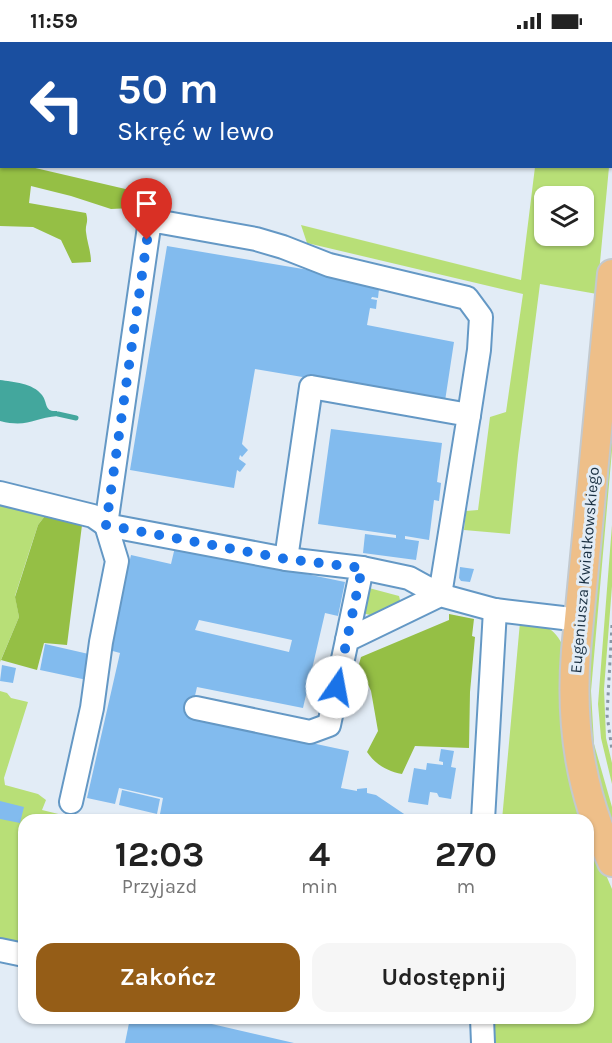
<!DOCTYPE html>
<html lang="pl">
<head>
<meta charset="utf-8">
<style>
	body { margin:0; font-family:Karla,sans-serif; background:#f6f6f6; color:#222; height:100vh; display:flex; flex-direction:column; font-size:22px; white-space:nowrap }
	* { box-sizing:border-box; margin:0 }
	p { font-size:20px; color:#767676 }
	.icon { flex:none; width:33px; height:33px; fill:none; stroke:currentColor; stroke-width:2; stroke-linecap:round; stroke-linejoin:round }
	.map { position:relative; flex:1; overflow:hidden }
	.side { position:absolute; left:18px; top:772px; width:576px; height:210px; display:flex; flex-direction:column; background:#fff; border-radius:18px; box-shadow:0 2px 4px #0004 }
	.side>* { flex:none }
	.hud { position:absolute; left:0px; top:0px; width:612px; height:126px; box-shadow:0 2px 4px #0004; background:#1a4fa0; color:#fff; overflow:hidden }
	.buttons { position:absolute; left:534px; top:144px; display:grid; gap:12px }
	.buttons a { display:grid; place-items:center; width:60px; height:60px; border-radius:12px; background:#fff; box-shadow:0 2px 4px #0004; font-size:30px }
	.pin { position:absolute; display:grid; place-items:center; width:51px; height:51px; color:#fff; margin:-62px -26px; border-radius:50% 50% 50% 0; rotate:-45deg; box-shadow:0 0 6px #0007 }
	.pin .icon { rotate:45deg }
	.me { position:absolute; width:66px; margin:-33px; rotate:12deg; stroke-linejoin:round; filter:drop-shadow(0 0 4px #0008) }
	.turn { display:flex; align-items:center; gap:21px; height:126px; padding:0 18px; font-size:27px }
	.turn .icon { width:78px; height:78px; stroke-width:2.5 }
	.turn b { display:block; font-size:42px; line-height:51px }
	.eta { display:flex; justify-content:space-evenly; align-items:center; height:102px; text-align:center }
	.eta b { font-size:36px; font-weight:700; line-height:42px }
	.button { display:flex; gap:12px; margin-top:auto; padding:12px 18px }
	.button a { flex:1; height:69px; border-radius:18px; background:#955d17; color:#fff; font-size:24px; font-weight:700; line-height:69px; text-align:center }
	.button a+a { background:#f6f6f6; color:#222 }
	.status { display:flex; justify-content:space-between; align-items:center; height:42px; padding:0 30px; background:#fff; direction:ltr }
	.status svg { height:16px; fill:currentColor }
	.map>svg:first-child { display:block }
	.green { fill:#b8df77; fill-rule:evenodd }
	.forest { fill:#95bf45 }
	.water { fill:#43a79d }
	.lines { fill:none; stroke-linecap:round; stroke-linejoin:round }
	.stream { stroke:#43a79d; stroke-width:5 }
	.building { fill:#82bbee; fill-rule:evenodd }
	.minor-casing { stroke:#6498c5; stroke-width:26 }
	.major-casing { stroke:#c3c9ce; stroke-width:32 }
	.path { stroke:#8897a5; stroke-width:3; stroke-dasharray:3 4.5; stroke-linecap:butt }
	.minor { stroke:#fff; stroke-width:22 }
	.major { stroke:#eebf89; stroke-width:28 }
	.route { stroke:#1a73e8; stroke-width:10; stroke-dasharray:0 18 }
	.labels { text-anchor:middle; stroke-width:6; stroke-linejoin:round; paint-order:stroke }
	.street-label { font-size:16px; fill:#192f41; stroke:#e2ecf6 }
</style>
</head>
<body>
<div class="status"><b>11:59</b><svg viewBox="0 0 49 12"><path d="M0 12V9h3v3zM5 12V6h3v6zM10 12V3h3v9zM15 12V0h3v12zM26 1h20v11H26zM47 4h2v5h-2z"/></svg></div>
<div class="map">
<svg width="612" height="1001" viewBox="0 0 612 1001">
	<rect width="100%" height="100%" fill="#e2ecf6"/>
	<!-- green -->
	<g class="green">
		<path d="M550,0H612L611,111L610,2Z"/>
		<path d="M535,125H609L597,252L540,242L518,413L510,492L464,488L466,469L478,468L490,375L506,370L523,252L307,201L301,183L521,238ZM544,154H584V194H544Z"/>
		<path d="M612,336V408L591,649L594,702L612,765V794L598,754L585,666Z"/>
		<path d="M0,456L48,470L38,483L31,504L15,554L19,575L0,620Z"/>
		<path d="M612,483V544L604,647L606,696L612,721V742L601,696L598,662Z"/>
		<path d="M369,546L399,554L400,558L397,564L373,574L363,571L366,548Z"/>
		<path d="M520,580C541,584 552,582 562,602L583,778H502Z"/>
		<path d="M0,649L7,651L11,656L28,660L4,736L5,743L38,752L46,758L42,768L83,778H24V868L18,906L0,902Z"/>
		<path d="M588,791L612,847V1001H492L489,977L588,976Z"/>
	</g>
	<!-- forest -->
	<g class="forest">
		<path d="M0,118L2,124L31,125L134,149L132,166L111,167L71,154L31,144L29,161L86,171C89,181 85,182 86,190C87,200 91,209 91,220L72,221L61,198L33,185L0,184Z"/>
		<path d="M48,470L83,475L67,603L44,601L37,628L1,618L19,575L15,555L38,483Z"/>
		<path d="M449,572L474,577L472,594L475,595L470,650L469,706L415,704L402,732C387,729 376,723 367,710L378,689L371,649L359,622L361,615L449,578Z"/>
	</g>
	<!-- water -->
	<path class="water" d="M0,338C13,340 33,341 42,353C48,361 44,370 57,369L58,374C33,376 28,386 0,379Z"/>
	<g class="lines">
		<!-- stream -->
		<path class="stream" d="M58,372L76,376"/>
	</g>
	<!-- building -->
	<g class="building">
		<path d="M167,204L374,239L373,246L379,247L378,256L372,255L371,257L377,258L376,267L370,266L367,283L454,300L445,359L255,327L242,402L248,408L242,415L240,413L239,417L246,422L240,430L237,428L234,446L130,428Z"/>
		<path d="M331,387L442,401L437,440L441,441L439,459L434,458L429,498L405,494V497L419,499L416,518L363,511L365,492L396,496V493L318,482Z"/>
		<path d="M175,505L345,540L338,574L325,571L303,666L197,645L190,675L349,709L341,746L357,749V747L367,746V751L376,753L413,778H179V777L160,772L163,756L119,746L115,762L87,756L120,611L109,608L131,513L171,522ZM199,578L292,598L289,610L195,588Z"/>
		<path d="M460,525L474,527L470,540L461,539L459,536Z"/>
		<path d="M45,602L93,613L87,638L40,628Z"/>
		<path d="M2,623L16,626L13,641L0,639Z"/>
		<path d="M441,707L454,709L451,725L456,726L451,757L439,755L437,751L430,750L428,763L408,760L414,726L426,728L427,721L443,723V720L439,719Z"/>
		<path d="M122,748L160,757L157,772L119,763Z"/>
		<path d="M0,759L24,765L20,781L0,777Z"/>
		<path d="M130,976H186L294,1001H125Z"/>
	</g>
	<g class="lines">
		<!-- minor casing -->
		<g class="minor-casing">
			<g id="minor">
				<path d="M0,451L93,474L106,483L286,517L362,526L347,598"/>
				<path d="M286,517L311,345L469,373L440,553L409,536L362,526"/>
				<path d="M196,666L310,690L329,683L347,598L440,553L495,568L580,578"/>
				<path d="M71,760L92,666L101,600L117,519L106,483L150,178L256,197L283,205L329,223L467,256L481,275L479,308L469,373"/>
				<path d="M483,778L495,568"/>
				<path d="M0,908L24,913"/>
				<path d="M482,976L483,1001"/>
			</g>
		</g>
		<!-- major casing -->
		<g class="major-casing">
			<path id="major" d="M612,232L576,609C570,686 581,749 612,820"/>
		</g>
		<!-- path -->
		<path class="path" d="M612,583L607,673L612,708"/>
		<!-- minor -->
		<use href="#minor" class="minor"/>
		<!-- major -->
		<use href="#major" class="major"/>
	</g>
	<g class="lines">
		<!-- route -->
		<path class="route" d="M147,198L106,483L286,517L362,526L337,645"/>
	</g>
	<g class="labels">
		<!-- street labels -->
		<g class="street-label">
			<text transform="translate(584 528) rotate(-85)" y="6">Eugeniusza Kwiatkowskiego</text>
		</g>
	</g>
</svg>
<div class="buttons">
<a><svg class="icon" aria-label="layers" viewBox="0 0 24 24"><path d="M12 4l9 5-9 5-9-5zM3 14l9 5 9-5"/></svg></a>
</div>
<div class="pin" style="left:147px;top:198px;background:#d93025"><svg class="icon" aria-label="arrive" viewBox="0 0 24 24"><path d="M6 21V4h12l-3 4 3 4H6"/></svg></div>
<svg class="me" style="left:337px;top:645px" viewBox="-20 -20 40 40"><circle r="19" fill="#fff"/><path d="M0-13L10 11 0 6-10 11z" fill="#1a73e8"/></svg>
<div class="hud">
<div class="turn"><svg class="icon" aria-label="left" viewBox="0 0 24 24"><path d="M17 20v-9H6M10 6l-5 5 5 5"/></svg><div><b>50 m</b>Skręć w lewo</div></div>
</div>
<section class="side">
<div class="eta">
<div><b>12:03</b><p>Przyjazd</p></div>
<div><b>4</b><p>min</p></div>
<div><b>270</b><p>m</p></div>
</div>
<div class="button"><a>Zakończ</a><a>Udostępnij</a></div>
</section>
</div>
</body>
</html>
